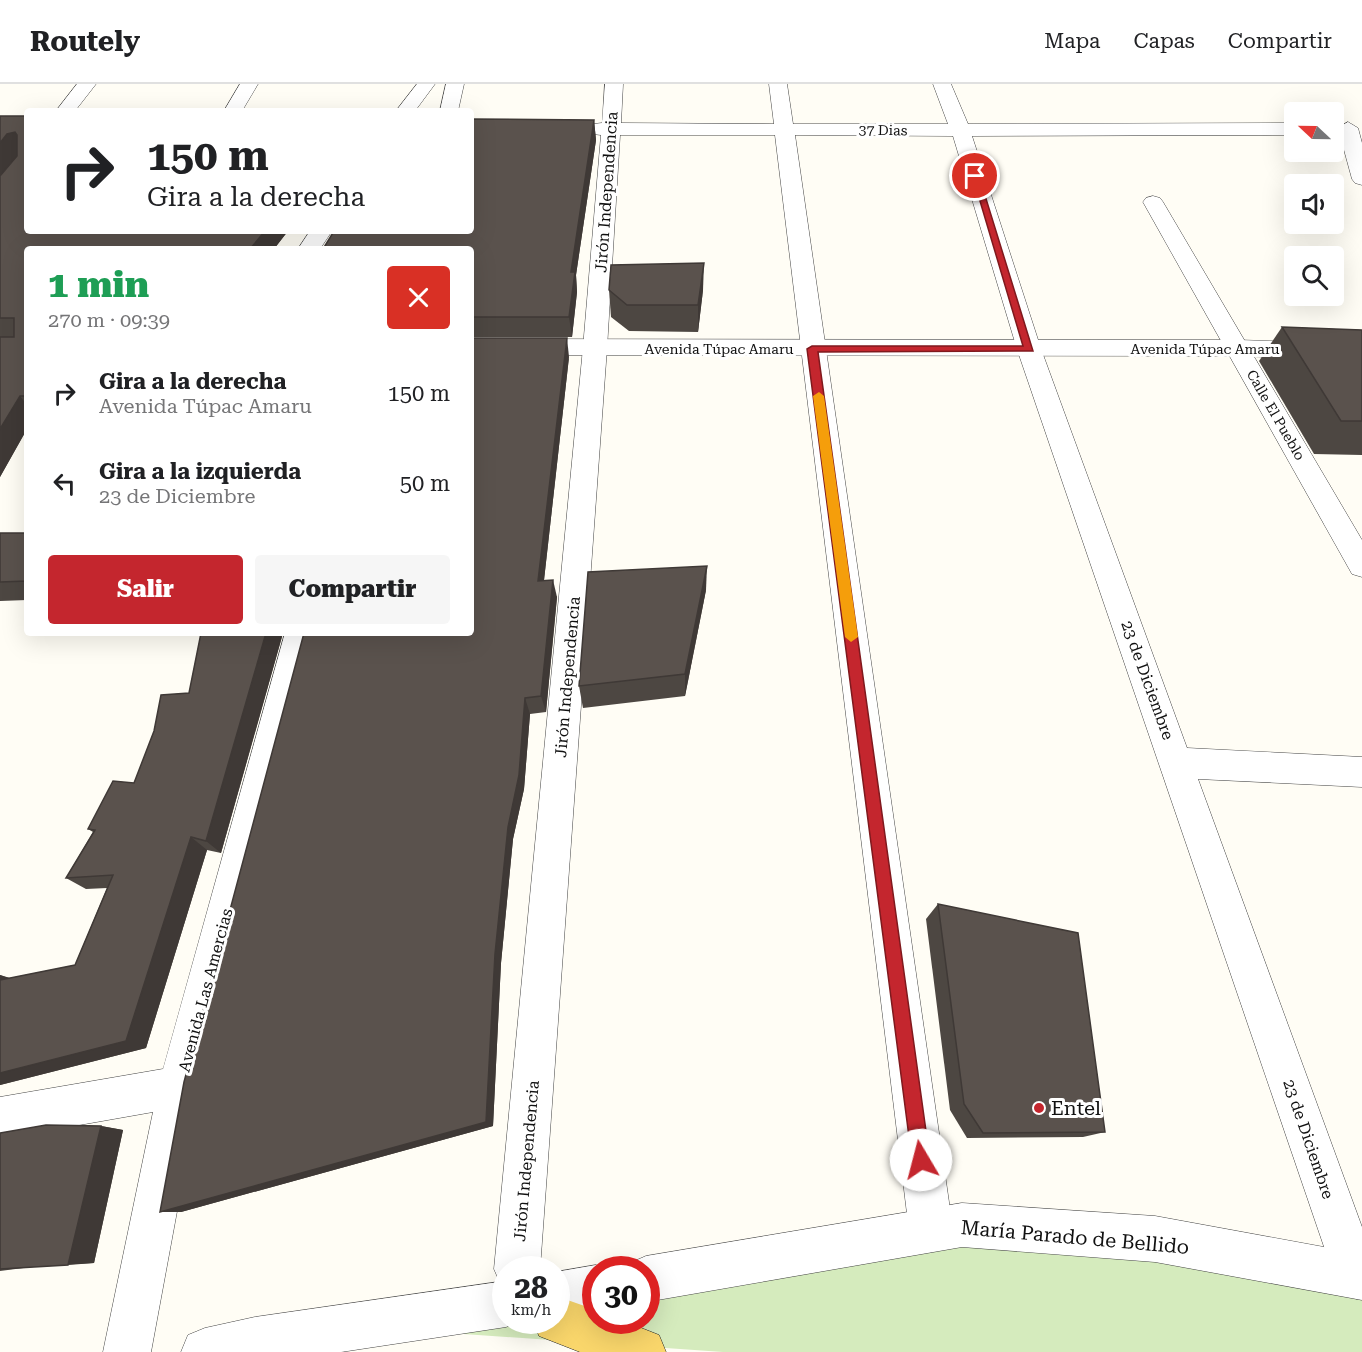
<!DOCTYPE html>
<html lang="es">
<head>
<meta charset="utf-8">
<style>
	body { margin:0; font-family:"Roboto Serif",serif; background:#f6f6f6; color:#202124; height:100vh; display:flex; flex-direction:column; font-size:22px; white-space:nowrap }
	* { box-sizing:border-box; margin:0 }
	p { font-size:20px; color:#757577 }
	.icon { flex:none; width:33px; height:33px; fill:none; stroke:currentColor; stroke-width:2; stroke-linecap:round; stroke-linejoin:round }
	.map { position:relative; flex:1; overflow:hidden }
	.panel { position:absolute; left:24px; top:162px; width:450px; height:390px; display:flex; flex-direction:column; background:#fff; border-radius:6px; box-shadow:0 6px 24px #0002 }
	.panel>* { flex:none }
	.banner { position:absolute; left:24px; top:24px; width:450px; height:126px; border-radius:6px; box-shadow:0 6px 24px #0002; background:#fff; color:#202124; overflow:hidden }
	.needle { width:39px; rotate:292deg }
	.buttons { position:absolute; left:1284px; top:18px; display:grid; gap:12px }
	.buttons a { display:grid; place-items:center; width:60px; height:60px; border-radius:6px; background:#fff; box-shadow:0 6px 24px #0002; font-size:30px }
	.speed { position:absolute; left:492px; top:1172px; display:flex; gap:12px; font-size:30px; font-weight:700; text-align:center }
	.speed>* { display:grid; place-content:center; width:78px; height:78px; border-radius:50%; background:#fff; box-shadow:0 6px 24px #0002; line-height:1 }
	.speed small { font-size:15px; font-weight:400 }
	.speed .limit { border:9px solid #d22; background:#fff; color:#111 }
	.pin { position:absolute; display:grid; place-items:center; width:51px; height:51px; color:#fff; margin:-26px; border:3px solid #fff; border-radius:50%; box-shadow:0 2px 6px #0007 }
	.me { position:absolute; width:66px; margin:-33px; rotate:352deg; stroke-linejoin:round; filter:drop-shadow(0 0 4px #0008) }
	.turn { display:flex; align-items:center; gap:21px; height:126px; padding:0 24px; font-size:27px }
	.turn .icon { width:78px; height:78px; stroke-width:2.5 }
	.turn b { display:block; font-size:42px; line-height:51px }
	.round { display:grid; place-items:center; flex:none; width:63px; height:63px; border-radius:6px; background:#f6f6f6 }
	.summary { display:flex; align-items:center; justify-content:space-between; height:102px; padding:0 24px }
	h1 { font-size:36px; font-weight:800; line-height:45px; color:#1e9e55 }
	.button { display:flex; gap:12px; margin-top:auto; padding:12px 24px }
	.button a { flex:1; height:69px; border-radius:6px; background:#c4262e; color:#fff; font-size:24px; font-weight:800; line-height:69px; text-align:center }
	.button a+a { background:#f6f6f6; color:#202124 }
	ul { padding:0; list-style:none }
	li { display:flex; align-items:center; gap:18px; height:90px; padding:0 24px }
	li div { flex:1 }
	li b { display:block; font-size:22px }
	li em { font-style:normal }
	header { display:flex; align-items:center; gap:36px; box-sizing:border-box; height:84px; padding:0 30px; background:#fff; border-bottom:2px solid #e0e0e0 }
	header strong { font-size:28px }
	nav { display:flex; gap:33px; margin-inline-start:auto; font-size:21px }
	.map>svg:first-child { display:block }
	.green { fill:#d5ebbd }
	.lines { fill:none; stroke-linecap:round; stroke-linejoin:round }
	.minor-casing { stroke:#444; stroke-width:1 }
	.tertiary-casing { stroke:#444; stroke-width:1 }
	.primary-casing { stroke:#222; stroke-width:1 }
	.minor { fill:#fff; fill-rule:evenodd }
	.tertiary { fill:#fff; fill-rule:evenodd }
	.primary { fill:#f9d66b; fill-rule:evenodd }
	.wall { fill:#4d4742 }
	.shaded-wall { fill:#3f3936 }
	.building { fill:#5a524d; stroke:#3f3936; stroke-width:1.5 }
	.route { fill:#c4262e; stroke:#7f191e; stroke-width:1.5 }
	.slow { fill:#f59e0b }
	.poi-dot { fill:#c4262e; stroke:#fff; stroke-width:2 }
	.labels { text-anchor:middle; stroke-width:6; stroke-linejoin:round; paint-order:stroke }
	.far-street-label { font-size:14px; fill:#111; stroke:#fff }
	.street-label { font-size:16px; fill:#111; stroke:#fff }
	.near-poi-label { font-size:20px; fill:#111; stroke:#fff; text-anchor:start }
	.near-street-label { font-size:20px; fill:#111; stroke:#fff }
</style>
</head>
<body>
<header>
<strong>Routely</strong>
<nav><a>Mapa</a><a>Capas</a><a>Compartir</a></nav>
</header>
<div class="map">
<svg width="1362" height="1268" viewBox="0 0 1362 1268">
	<rect width="100%" height="100%" fill="#fffdf5"/>
	<!-- green -->
	<path class="green" d="M968,1153L1362,1204V1268H723L406,1246L506,1236H646L647,1205Z"/>
	<g class="lines">
		<!-- minor casing -->
		<g class="minor-casing">
			<g id="minor">
				<path d="M77,0H96L75,27H56Z"/>
				<path d="M240,0H258L242,27H224Z"/>
				<path d="M417,0H435L415,27H396Z"/>
				<path d="M446,0H464L458,27H440Z"/>
				<path d="M605,0H623L621,39L774,40L769,0H787L793,40H948L933,0H951L968,40L1294,39V51L972,52L1041,265L1187,664L1362,673V703L1198,695L1362,1143V1213L1357,1215L1341,1208L1334,1192L1017,265L953,52L795,51L953,1146L947,1162L931,1168L915,1162L909,1146L775,51H620L607,264L540,1185H506V1203L501,1201L494,1185L583,264L601,51L584,49L581,45L584,41L602,39Z"/>
				<path d="M1348,38L1358,44L1362,59V101L1355,99L1352,95L1338,44Z"/>
				<path d="M1153,112L1160,114L1163,118L1362,456V493L1352,490L1143,118L1146,114Z"/>
				<path d="M310,147H332L320,165H298Z"/>
				<path d="M285,549H317L200,1003L151,1268H103L153,1028L0,1055V1013L163,985Z"/>
			</g>
		</g>
		<!-- tertiary casing -->
		<g class="tertiary-casing">
			<g id="tertiary">
				<path d="M471,255L1238,256L1362,260V276L1238,272L471,271Z"/>
				<path d="M962,1119L1155,1132L1362,1170V1216L1155,1178L962,1163L646,1218V1185H627L630,1179L646,1172Z"/>
				<path d="M596,1181L606,1185H596V1227L556,1234V1188Z"/>
				<path d="M506,1197V1236H523L506,1243L341,1268H181L188,1251L205,1244L255,1233Z"/>
			</g>
		</g>
		<!-- primary casing -->
		<g class="primary-casing">
			<path id="primary" d="M556,1212L596,1226V1236H621L659,1251L666,1268H580L539,1252L533,1236H556Z"/>
		</g>
		<!-- minor -->
		<use href="#minor" class="minor"/>
		<!-- tertiary -->
		<use href="#tertiary" class="tertiary"/>
		<!-- primary -->
		<use href="#primary" class="primary"/>
	</g>
	<!-- wall -->
	<g class="wall">
		<path d="M0,32L152,147H288L274,165H27V345L0,393Z"/>
		<path d="M594,36L596,56L576,191L577,208L572,253H471V147Z"/>
		<path d="M609,206H703L698,248L629,247L611,233Z"/>
		<path d="M1282,243L1362,246V371L1314,370L1259,277Z"/>
		<path d="M569,273L544,496L557,513L546,628L530,630L524,705L513,755L501,879L493,1042L181,1128H160Z"/>
		<path d="M0,449H27V516L0,517Z"/>
		<path d="M706,506L685,612L583,624L579,602Z"/>
		<path d="M201,549H283L221,769L207,766L146,964L0,1001V891L10,894L75,881L107,804L86,805L66,794L93,748L88,745L134,699L189,609Z"/>
		<path d="M938,820L1105,1048L1083,1053L967,1054L950,1026L926,835Z"/>
		<path d="M101,1042L123,1046L94,1179L39,1182L0,1187V1049Z"/>
	</g>
	<!-- shaded-wall -->
	<g class="shaded-wall">
		<path d="M594,36L596,56L576,191L577,208L572,253L569,233L571,188Z"/>
		<path d="M15,48L26,68L0,93V59L7,50Z"/>
		<path d="M265,147H288L274,165H250Z"/>
		<path d="M704,179L703,206L698,248V221Z"/>
		<path d="M567,254L569,273L542,514L538,497Z"/>
		<path d="M20,312L27,321V345L0,393V345Z"/>
		<path d="M707,482L706,506L685,612V590Z"/>
		<path d="M553,496L557,513L546,628L541,612Z"/>
		<path d="M266,549H283L221,769L206,757Z"/>
		<path d="M525,614L530,630L524,705L513,755L501,879L493,1042L181,1128H160L495,870L508,743Z"/>
		<path d="M191,753L207,766L146,964L0,1001V989Z"/>
		<path d="M0,891L17,897L0,902Z"/>
		<path d="M101,1042L123,1046L94,1179L68,1181Z"/>
	</g>
	<!-- building -->
	<g class="building">
		<path d="M0,32H27V147H265L250,165H27V312H20L0,345V253H14V234H0V92L17,72V51L15,48L7,50L0,59Z"/>
		<path d="M471,35L594,36L571,188H575L569,233H471V165H323L334,147H471Z"/>
		<path d="M704,179L698,221H627L609,206L611,181Z"/>
		<path d="M1282,243L1362,246V337H1341Z"/>
		<path d="M471,254H567L538,497L553,496L541,612L525,614L519,691L508,743L495,870L486,1038L160,1128L184,998L304,549H471Z"/>
		<path d="M0,449H27V497L0,498Z"/>
		<path d="M707,482L685,590L579,602L588,488Z"/>
		<path d="M201,549H266L206,757L191,753L126,957L0,989V896L75,881L113,791L66,794L95,746L88,745L113,697L134,699L154,647L161,611L189,609Z"/>
		<path d="M938,820L1078,849L1105,1048L983,1049L964,1020Z"/>
		<path d="M46,1041L101,1042L68,1181L0,1185V1049Z"/>
	</g>
	<!-- route -->
	<path class="route" d="M972,90L979,92L1033,267L818,268L930,1076L928,1082L921,1085L915,1082L912,1076L807,265L812,262H1023Z"/>
	<!-- slow -->
	<path class="slow" d="M819,308L824,312L858,553L851,558L845,553L813,312Z"/>
	<!-- markers -->
	<circle class="poi-dot" cx="1039" cy="1024" r="6"/>
	<g class="labels">
		<!-- far-street labels -->
		<g class="far-street-label">
			<text transform="translate(883 46) rotate(1)" y="5">37 Dias</text>
			<text x="719" y="270">Avenida Túpac Amaru</text>
			<text x="1205" y="270">Avenida Túpac Amaru</text>
			<text transform="translate(1276 331) rotate(60)" y="5">Calle El Pueblo</text>
		</g>
		<!-- street labels -->
		<g class="street-label">
			<text transform="translate(606 108) rotate(-86)" y="6">Jirón Independencia</text>
			<text transform="translate(567 593) rotate(-85)" y="6">Jirón Independencia</text>
			<text transform="translate(1148 596) rotate(70)" y="6">23 de Diciembre</text>
			<text transform="translate(205 906) rotate(-75)" y="6">Avenida Las Amercias</text>
			<text transform="translate(1309 1055) rotate(71)" y="6">23 de Diciembre</text>
			<text transform="translate(526 1077) rotate(-85)" y="6">Jirón Independencia</text>
		</g>
		<!-- near-poi labels -->
		<g class="near-poi-label">
			<text x="1051" y="1031">Entel</text>
		</g>
		<!-- near-street labels -->
		<g class="near-street-label">
			<text transform="translate(1075 1153) rotate(5)" y="7">María Parado de Bellido</text>
		</g>
	</g>
</svg>
<div class="buttons">
<a><svg class="needle" viewBox="-14 -14 28 28"><path d="M0-13l5 13h-10z" fill="#e53935"/><path d="M0 13l5-13h-10z" fill="#757577"/></svg></a>
<a><svg class="icon" aria-label="sound" viewBox="0 0 24 24"><path d="M4 9h4l5-4v14l-5-4H4zM17 9q2 3 0 6"/></svg></a>
<a><svg class="icon" aria-label="search" viewBox="0 0 24 24"><circle cx="10" cy="10" r="6"/><path d="M15 15l6 6"/></svg></a>
</div>
<div class="speed"><div>28<small>km/h</small></div><div class="limit">30</div></div>
<div class="pin" style="left:975px;top:92px;background:#d93025"><svg class="icon" aria-label="arrive" viewBox="0 0 24 24"><path d="M6 21V4h12l-3 4 3 4H6"/></svg></div>
<svg class="me" style="left:921px;top:1076px" viewBox="-20 -20 40 40"><circle r="19" fill="#fff"/><path d="M0-13L10 11 0 6-10 11z" fill="#c4262e"/></svg>
<div class="banner">
<div class="turn"><svg class="icon" aria-label="right" viewBox="0 0 24 24"><path d="M7 20v-9h11M14 6l5 5-5 5"/></svg><div><b>150 m</b>Gira a la derecha</div></div>
</div>
<section class="panel">
<div class="summary"><div><h1>1 min</h1><p>270 m · 09:39</p></div><a class="round" style="background:#d93025;color:#fff"><svg class="icon" aria-label="close" viewBox="0 0 24 24"><path d="M6 6l12 12M18 6L6 18"/></svg></a></div>
<ul>
<li><svg class="icon" aria-label="right" viewBox="0 0 24 24"><path d="M7 20v-9h11M14 6l5 5-5 5"/></svg><div><b>Gira a la derecha</b><p>Avenida Túpac Amaru</p></div><em>150 m</em></li>
<li><svg class="icon" aria-label="left" viewBox="0 0 24 24"><path d="M17 20v-9H6M10 6l-5 5 5 5"/></svg><div><b>Gira a la izquierda</b><p>23 de Diciembre</p></div><em>50 m</em></li>
</ul>
<div class="button"><a>Salir</a><a>Compartir</a></div>
</section>
</div>
</body>
</html>
